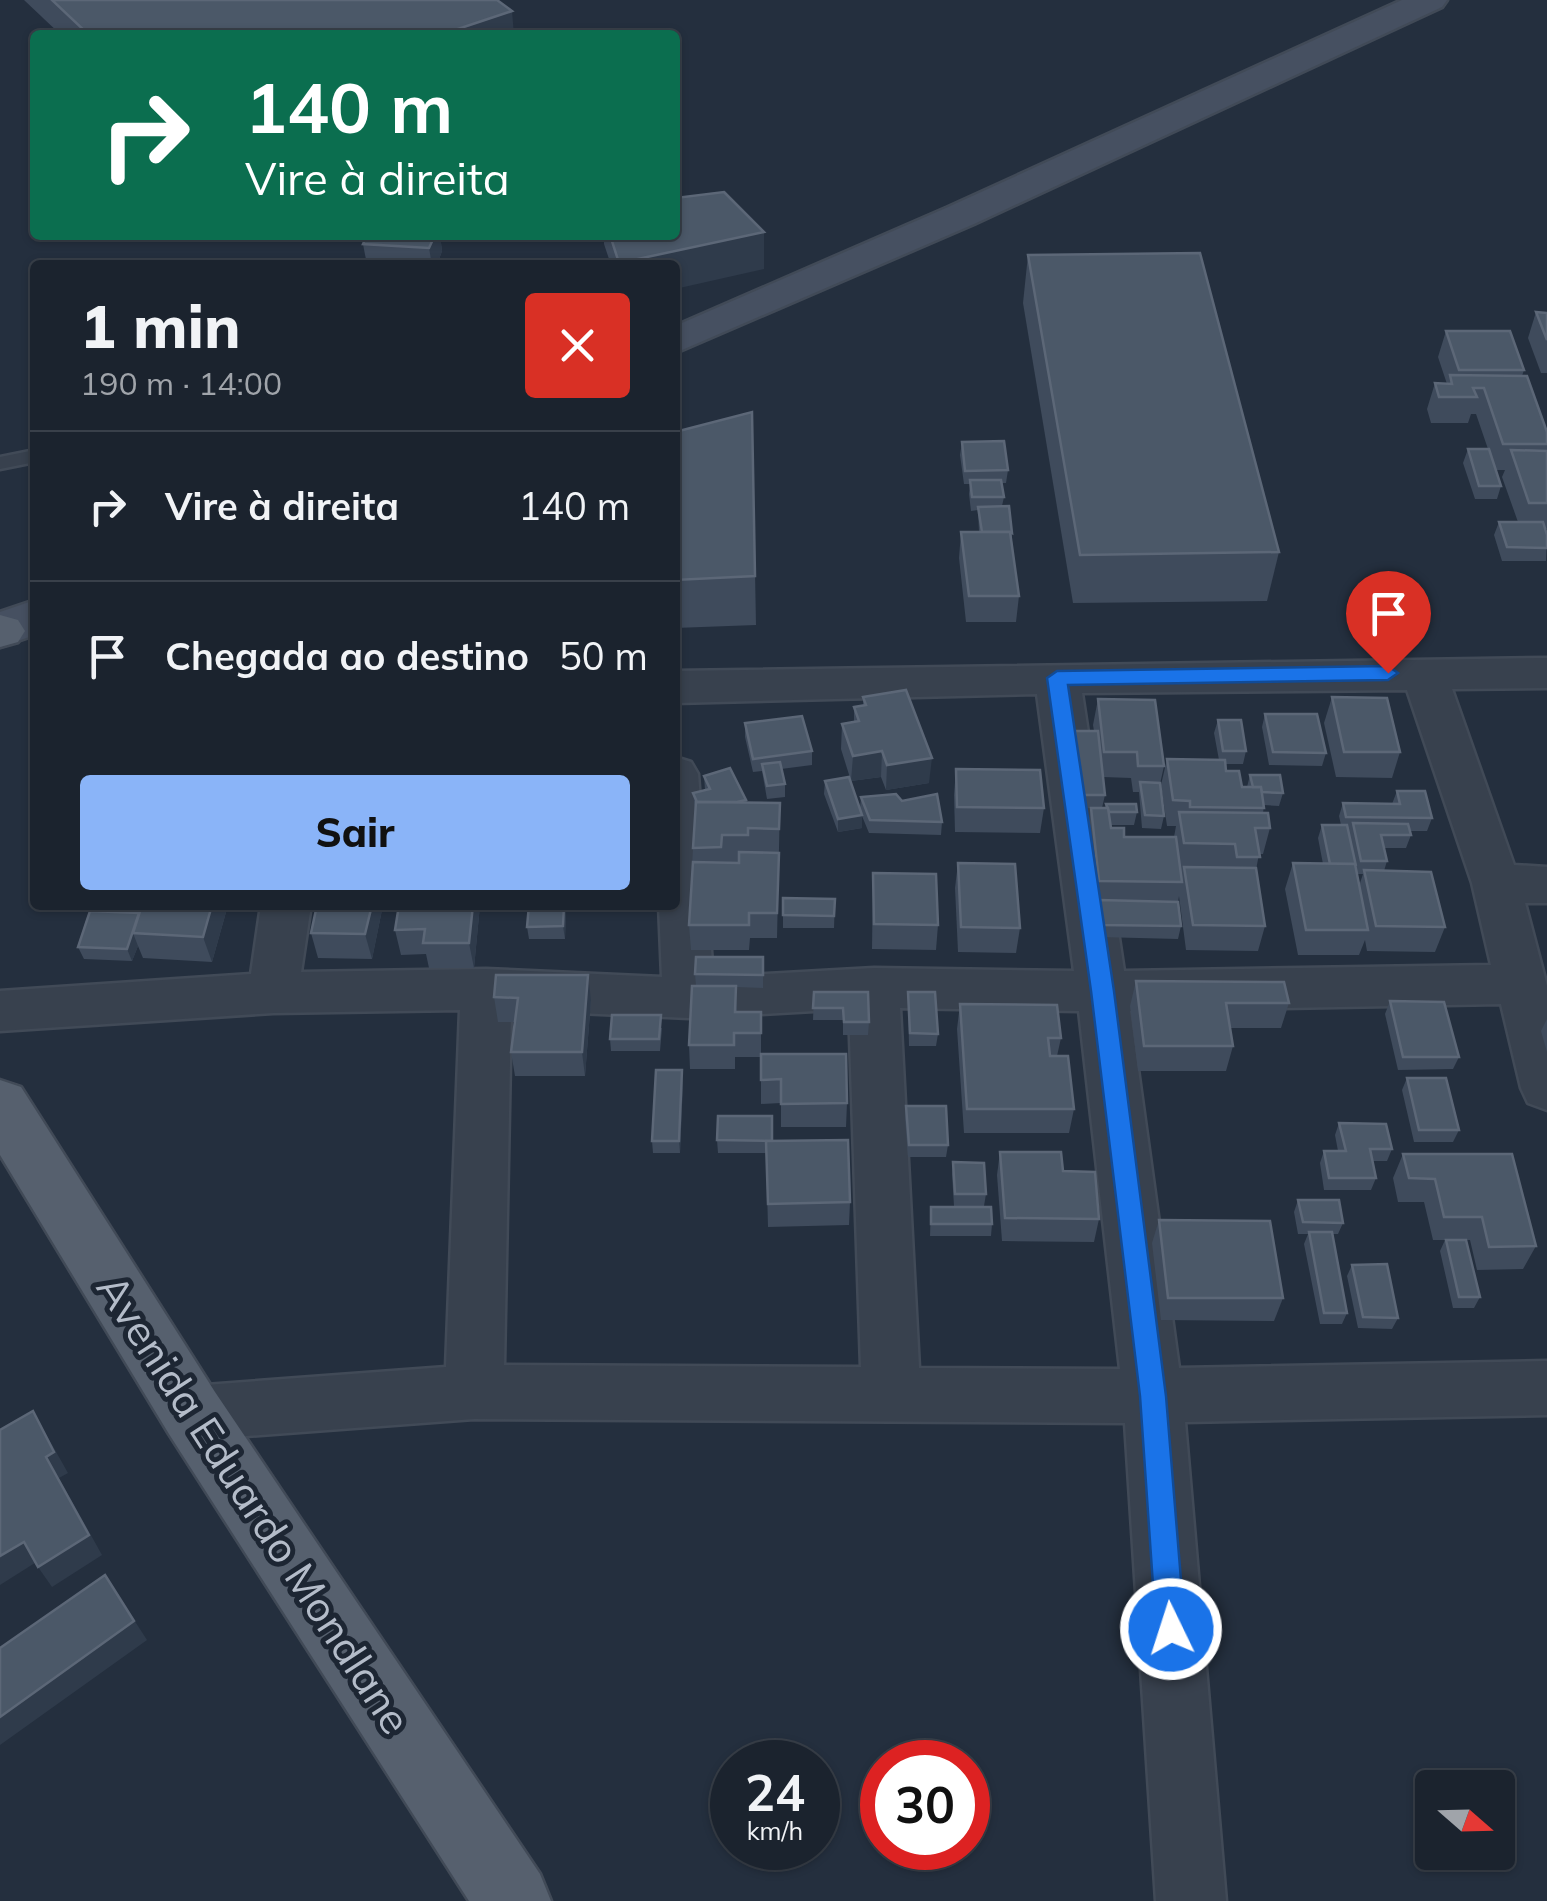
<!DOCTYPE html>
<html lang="pt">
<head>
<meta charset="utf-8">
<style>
	body { margin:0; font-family:Mulish,sans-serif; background:#282f3a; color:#f1f3f6; height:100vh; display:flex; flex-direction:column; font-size:38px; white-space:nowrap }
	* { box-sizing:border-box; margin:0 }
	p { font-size:32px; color:#a0a4aa }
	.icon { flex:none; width:55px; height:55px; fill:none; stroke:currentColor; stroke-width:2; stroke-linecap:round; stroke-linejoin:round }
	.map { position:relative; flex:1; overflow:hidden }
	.side { position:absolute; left:30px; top:260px; width:650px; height:650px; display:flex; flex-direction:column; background:#1b232e; border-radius:10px; box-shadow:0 2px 8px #0004,0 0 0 2px #39404a }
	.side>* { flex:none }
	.top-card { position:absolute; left:30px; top:30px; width:650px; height:210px; border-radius:10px; box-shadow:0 2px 8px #0004,0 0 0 2px #39404a; background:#0b6e4f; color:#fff; overflow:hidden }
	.needle { width:65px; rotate:110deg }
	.controls { position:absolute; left:1415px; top:1770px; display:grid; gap:20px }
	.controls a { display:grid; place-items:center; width:100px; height:100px; border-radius:10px; background:#1b232e; box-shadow:0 2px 8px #0004,0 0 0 2px #39404a; font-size:50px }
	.speed { position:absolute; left:710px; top:1740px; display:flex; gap:20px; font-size:50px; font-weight:700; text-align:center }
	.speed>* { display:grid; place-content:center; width:130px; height:130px; border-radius:50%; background:#1b232e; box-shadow:0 2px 8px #0004,0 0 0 2px #39404a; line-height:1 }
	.speed small { font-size:25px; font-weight:400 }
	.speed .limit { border:15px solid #d22; background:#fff; color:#111 }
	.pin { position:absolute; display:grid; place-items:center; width:85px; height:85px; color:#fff; margin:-102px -42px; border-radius:50% 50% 50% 0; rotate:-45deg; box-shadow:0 0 10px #0007 }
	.pin .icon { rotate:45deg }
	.me { position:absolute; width:110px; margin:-55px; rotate:356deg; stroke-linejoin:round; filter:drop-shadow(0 0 8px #0008) }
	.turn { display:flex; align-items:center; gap:35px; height:210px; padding:0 50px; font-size:45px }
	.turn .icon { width:130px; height:130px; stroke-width:2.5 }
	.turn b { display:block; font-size:70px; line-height:85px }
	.round { display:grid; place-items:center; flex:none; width:105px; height:105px; border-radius:10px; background:#282f3a }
	.headline { display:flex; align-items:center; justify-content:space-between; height:170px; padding:0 50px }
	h1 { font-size:60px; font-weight:800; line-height:75px }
	.primary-button { display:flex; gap:20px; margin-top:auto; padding:20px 50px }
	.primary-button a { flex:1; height:115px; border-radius:10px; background:#8ab4f8; color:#111; font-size:40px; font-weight:800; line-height:115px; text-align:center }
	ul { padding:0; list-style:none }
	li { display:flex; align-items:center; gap:30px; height:150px; padding:0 50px; border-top:2px solid #39404a }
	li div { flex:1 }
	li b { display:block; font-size:38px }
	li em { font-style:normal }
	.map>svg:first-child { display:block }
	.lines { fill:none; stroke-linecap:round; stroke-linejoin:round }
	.lane-casing { stroke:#414a57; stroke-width:5 }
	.street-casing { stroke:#414a57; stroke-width:5 }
	.secondary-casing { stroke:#414a57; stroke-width:5 }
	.primary-casing { stroke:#414a57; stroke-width:5 }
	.lane { fill:#38414e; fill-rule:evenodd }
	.street { fill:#38414e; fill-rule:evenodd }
	.secondary { fill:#465061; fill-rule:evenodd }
	.primary { fill:#56606e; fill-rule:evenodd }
	.wall { fill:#3f4b5c; fill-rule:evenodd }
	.shaded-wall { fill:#2f3b4b }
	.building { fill:#4b5868; stroke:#5c6777; stroke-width:2.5 }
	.route { fill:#1a73e8; stroke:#114b97; stroke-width:2.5 }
	.labels { text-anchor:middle; stroke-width:10; stroke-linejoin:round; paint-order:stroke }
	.near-street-label { font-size:42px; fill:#b4bcc9; stroke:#1d2633 }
</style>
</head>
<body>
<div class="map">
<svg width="1547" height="1901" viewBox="0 0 1547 1901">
	<rect width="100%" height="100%" fill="#242f3e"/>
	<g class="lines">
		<!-- lane casing -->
		<g class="lane-casing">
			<path id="lane" d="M35,450V462L0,469V457Z"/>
		</g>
		<!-- street casing -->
		<g class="street-casing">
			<path id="street" d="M1547,658V688L1452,689L1514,865L1547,867V903H1525L1547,986V1110L1528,1103L1521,1088L1501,1004L1130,1011L1179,1368L1547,1361V1415L1185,1422L1226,1901H1156L1125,1423L474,1419L192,1440L171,1432L162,1413L171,1394L192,1386L446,1367L460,1010L273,1013L0,1031V991L251,974L261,905H311L301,972L486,969L662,977L659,905H675V757L691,762L698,774L713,977L874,968L1074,971L1037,694L675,703V671ZM1407,690L1472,883L1491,965L1124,971L1082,693ZM900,1008L1079,1011L1120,1369L919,1368ZM849,1009L861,1367L504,1365L511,1010L689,1018Z"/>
		</g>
		<!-- secondary casing -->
		<g class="secondary-casing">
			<g id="secondary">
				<path d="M1402,0H1447L1442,7L974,224L675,353V326L946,208Z"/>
				<path d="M35,600V635L0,647V612Z"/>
			</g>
		</g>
		<!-- primary casing -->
		<g class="primary-casing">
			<g id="primary">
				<path d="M0,615L18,620L25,631L18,642L0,647Z"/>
				<path d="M0,1080L21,1087L215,1392L540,1874L551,1901H469L169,1434L0,1155Z"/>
			</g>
		</g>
		<!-- lane -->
		<use href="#lane" class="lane"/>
		<!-- street -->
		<use href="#street" class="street"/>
		<!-- secondary -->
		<use href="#secondary" class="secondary"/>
		<!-- primary -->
		<use href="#primary" class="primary"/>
	</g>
	<!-- wall -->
	<g class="wall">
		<path d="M24,0H497L514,35H61Z"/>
		<path d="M367,235H440L442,251L437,265H367L363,244Z"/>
		<path d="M604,235H675L764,269L675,265H611L604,244Z"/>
		<path d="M1028,255L1279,552L1267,601L1073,603L1023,303Z"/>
		<path d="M1536,312L1547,313V373H1541L1528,338Z"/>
		<path d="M1446,331L1524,370L1522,376L1547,432V529H1545L1547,535L1546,561H1502L1494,535L1499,522H1518L1502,477L1505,470H1496L1501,486L1497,499H1475L1463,463L1468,449H1488L1476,414H1471L1468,423H1431L1427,409L1435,383L1447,384L1438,357Z"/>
		<path d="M752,412L756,625L675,628V432Z"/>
		<path d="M962,442L1008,470L1006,483H1002L1004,497L1002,506L1012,533V541L1019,596L1016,622H966L959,558L961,532H979L978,510L971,511L969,494L970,484H964L960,455Z"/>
		<path d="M863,697L929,783L886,790L881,777L851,781L841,749L842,724L854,722V707L863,706Z"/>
		<path d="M1332,697L1400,752L1392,778L1336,777L1324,723Z"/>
		<path d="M1098,699L1164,766L1160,784L1164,816L1161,829L1142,828L1139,792H1133L1131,778L1103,777L1105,795L1102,808H1105L1106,804L1137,812L1134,825H1110L1111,828L1124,837H1174L1176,826H1167L1161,785L1167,759L1219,760L1214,733L1218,720L1246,751L1243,764H1225L1226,771L1242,787H1247L1250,775L1283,793L1279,806L1264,805L1263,813L1270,828L1263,854H1259L1256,870L1265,926L1258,951L1186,950L1179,896L1178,902L1181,926L1178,939L1099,937L1096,913L1098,906H1094L1087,833L1091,808H1080L1073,744L1075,731H1094L1093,725Z"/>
		<path d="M1265,714L1326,753L1322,766L1269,765L1262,727Z"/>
		<path d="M745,723L812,751V765L781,769L785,784V797L767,799L762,771L753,772L745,737Z"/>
		<path d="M956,769L1044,808L1040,833L955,832L954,795Z"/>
		<path d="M704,776L746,800L747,802L780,803L777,938H750L749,950H691L689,925L695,809L693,793L705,790Z"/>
		<path d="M825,781L860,808L861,797L902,801L942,822L941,835L869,833L862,816V828L838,832L824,794Z"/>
		<path d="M1397,791L1432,818L1427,831H1410L1411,835L1406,848H1384L1387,861L1384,871L1445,927L1435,952L1367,951L1365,940L1359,955H1298L1285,889L1293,863L1323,864L1318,838L1322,825H1341L1339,816L1343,803L1392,804ZM1357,874H1363L1359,886Z"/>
		<path d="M958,863L1020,928L1016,953L958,952L955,888Z"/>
		<path d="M873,873L938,925L936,950L872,949Z"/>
		<path d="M783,898L835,899L834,928H783Z"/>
		<path d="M142,905H228L212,962L143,958L138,946L132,961L84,959L78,947L139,913Z"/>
		<path d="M317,905H383L372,959L318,958L311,933Z"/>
		<path d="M480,905L474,968H429L426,954L401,955L395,930Z"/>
		<path d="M529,905H566L565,939H529L527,927Z"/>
		<path d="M763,957V988L736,987L737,1012H761V1054L847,1103L846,1127H781V1103L761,1104V1057H735V1069H690L689,1045L696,986L695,974Z"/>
		<path d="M1136,981L1289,1003L1281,1028H1230L1233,1046L1226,1071H1138L1130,1006Z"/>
		<path d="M814,992L869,1022L868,1035H843V1020H813Z"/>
		<path d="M908,992L938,1034L936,1046H909Z"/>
		<path d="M494,997L591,1000L585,1076H515L511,1052L515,1022H498Z"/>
		<path d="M1390,1001L1459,1057L1453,1069L1398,1070L1385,1014Z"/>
		<path d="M960,1004L1061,1038L1057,1056L1074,1109L1069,1133H964L957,1029Z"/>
		<path d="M1547,1019V1052L1541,1031Z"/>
		<path d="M662,1028L660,1051H611L610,1039Z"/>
		<path d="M1407,1078L1459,1130L1453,1142H1414L1402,1090Z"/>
		<path d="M683,1082L680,1153H653L652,1141Z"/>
		<path d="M906,1106L948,1145L946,1157H908L905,1118Z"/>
		<path d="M1339,1123L1392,1149L1387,1161H1372L1376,1178L1371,1190H1324L1320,1163L1324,1151H1338L1335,1135Z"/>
		<path d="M717,1140L772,1141L850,1202L849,1225L768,1227L766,1153H718Z"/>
		<path d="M1000,1152L1063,1171L1099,1219L1094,1242L1002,1241L997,1175Z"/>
		<path d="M1403,1154L1536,1246L1523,1269L1477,1270L1470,1240H1466L1480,1297L1474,1308H1453L1440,1251L1445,1240H1433L1424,1202H1398L1393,1178Z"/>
		<path d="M953,1162L986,1194L984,1206H954L952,1174Z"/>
		<path d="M1298,1200L1343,1223L1338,1234H1332L1347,1313L1342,1324H1320L1304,1244L1308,1234H1298L1294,1212Z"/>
		<path d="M931,1207L992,1224L991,1236H930Z"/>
		<path d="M1159,1220L1283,1298L1274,1321L1161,1320L1152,1243Z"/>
		<path d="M1352,1265L1398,1318L1392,1329L1358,1328L1347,1276Z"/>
	</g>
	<!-- shaded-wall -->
	<g class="shaded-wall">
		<path d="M512,11L514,35H440Z"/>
		<path d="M764,232V269L675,289V265H619V263Z"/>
		<path d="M435,235H440L442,251L437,265H432L429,248Z"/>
		<path d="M882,751L881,777L851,781L853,756Z"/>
		<path d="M932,758L929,783L886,790L887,765Z"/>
		<path d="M862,815V828L838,832V819Z"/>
		<path d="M212,905H228L212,962L203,937Z"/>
		<path d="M372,905H383L372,959L365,934Z"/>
		<path d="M473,905H480L474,968L469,943Z"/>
		<path d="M564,905L566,911L565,939L563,926Z"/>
		<path d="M139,913L133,933L138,946L132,961L127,949Z"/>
		<path d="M588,975L591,1000L585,1076L582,1052Z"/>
		<path d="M682,1070L683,1082L680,1153L679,1141Z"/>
		<path d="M33,1411L68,1473L59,1478L102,1555L52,1587L38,1567L46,1457Z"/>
		<path d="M24,1542L38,1561L0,1585V1556Z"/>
		<path d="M105,1575L147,1640L0,1745V1717Z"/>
	</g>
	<!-- building -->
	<g class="building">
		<path d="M52,0H497L512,11L440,35H89Z"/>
		<path d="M724,192L764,232L619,263L610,235H675V198Z"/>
		<path d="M367,235H435L429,248L363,244Z"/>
		<path d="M1200,253L1279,552L1080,555L1028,255Z"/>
		<path d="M1536,312L1547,313V340Z"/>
		<path d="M1446,331H1510L1524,370H1459Z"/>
		<path d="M1450,375L1527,376L1547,432V444H1503L1484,388H1473L1477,397H1439L1435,383L1452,384Z"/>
		<path d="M752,412L755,576L675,580V432Z"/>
		<path d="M1004,441L1008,470L965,471L962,442Z"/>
		<path d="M1468,449H1489L1501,486H1479Z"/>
		<path d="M1511,450L1547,451V503H1529Z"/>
		<path d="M970,480H1001L1004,497H972Z"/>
		<path d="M1009,506L1012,533L1010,532H982L978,507Z"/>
		<path d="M1499,522H1543L1547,535V548L1507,547Z"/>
		<path d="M961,532H1010L1019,596H969Z"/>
		<path d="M906,690L932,758L887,765L882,751L853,756L842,724L859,721L854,707L866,705L863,697Z"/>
		<path d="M1332,697L1387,698L1400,752H1344Z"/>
		<path d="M1098,699L1155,700L1164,766H1138L1137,752H1104Z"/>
		<path d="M1265,714H1317L1326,753L1273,752Z"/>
		<path d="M802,716L812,751L753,759L745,723Z"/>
		<path d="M1218,720H1241L1246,751H1223Z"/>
		<path d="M1075,731H1098L1105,795H1082Z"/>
		<path d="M1167,759L1225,760L1226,771H1239L1242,787H1261L1264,808L1190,807V801L1173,800Z"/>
		<path d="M780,762L785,784L767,786L762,764Z"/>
		<path d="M730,768L746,800L737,802H697L693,793L710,789L704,776Z"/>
		<path d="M956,769L1040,770L1044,808L957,807Z"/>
		<path d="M1250,775H1280L1283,793L1262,792L1261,787H1253Z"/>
		<path d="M849,777L862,815L838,819L825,781Z"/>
		<path d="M1140,782L1160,783L1164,816L1145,815Z"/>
		<path d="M1397,791H1425L1432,818L1346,817L1343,803L1400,804Z"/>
		<path d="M896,794L902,801L937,794L942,822L870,820L861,797Z"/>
		<path d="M696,802L780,803L779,829L748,828V835H722L721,847L693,848Z"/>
		<path d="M1106,804H1136L1137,812H1109Z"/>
		<path d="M1091,808H1108L1111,828H1124V837H1176L1182,882L1099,881Z"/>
		<path d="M1179,812L1268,813L1270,828H1255L1260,857H1237L1235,844L1184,843Z"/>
		<path d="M1353,823L1408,824L1411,835H1381L1387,861H1361Z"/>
		<path d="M1322,825H1347L1356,866L1355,864H1330Z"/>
		<path d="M739,852L779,853L777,913H749V925H689L693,862L739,863Z"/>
		<path d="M958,863L1015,864L1020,928L961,927Z"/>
		<path d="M1293,863L1355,864L1368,930H1306Z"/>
		<path d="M1184,867L1256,868L1265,926L1193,925Z"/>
		<path d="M1364,870L1431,872L1445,927L1376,926Z"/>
		<path d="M873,873L936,874L938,925L874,924Z"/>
		<path d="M783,898L835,899L834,916L783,915Z"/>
		<path d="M1099,900L1178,902L1181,926L1101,925Z"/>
		<path d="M142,905H212L203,937L133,933Z"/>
		<path d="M317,905H372L365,934L311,933Z"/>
		<path d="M399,905H473L469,943H423L425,929L395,930Z"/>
		<path d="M529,905H564L563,926L527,927Z"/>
		<path d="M90,911L139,913L127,949L78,947Z"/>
		<path d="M696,957H763V975L695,974Z"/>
		<path d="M496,975H588L582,1052H511L518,998L494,997Z"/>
		<path d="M1136,981L1284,982L1289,1003H1226L1233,1046H1144Z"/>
		<path d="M692,986H736L735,1012H761V1033H734V1045H689Z"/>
		<path d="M814,992H868L869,1022H844L843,1008H813Z"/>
		<path d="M908,992H935L938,1034L910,1033Z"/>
		<path d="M1390,1001L1444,1002L1459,1057H1403Z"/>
		<path d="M960,1004L1057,1005L1061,1038H1048L1050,1056H1068L1074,1109H967Z"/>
		<path d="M612,1015H661L659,1039H610Z"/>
		<path d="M761,1054H846L847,1103L781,1104V1079L761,1080Z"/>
		<path d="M656,1070H682L679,1141H652Z"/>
		<path d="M1407,1078H1446L1459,1130H1419Z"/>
		<path d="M906,1106H946L948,1145H909Z"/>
		<path d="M718,1116H772V1141L717,1140Z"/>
		<path d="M1339,1123L1386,1124L1392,1149H1370L1376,1178H1329L1324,1151H1346Z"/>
		<path d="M848,1140L850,1202L768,1204L766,1141Z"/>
		<path d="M1000,1152H1061L1063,1171L1095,1172L1099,1219L1005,1218Z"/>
		<path d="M1403,1154H1512L1536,1246L1489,1247L1482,1217H1444L1435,1179L1409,1178Z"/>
		<path d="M953,1162L984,1163L986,1194H955Z"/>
		<path d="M1298,1200H1339L1343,1223L1303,1222Z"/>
		<path d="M931,1207H991L992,1224H931Z"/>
		<path d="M1159,1220L1270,1221L1283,1298H1168Z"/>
		<path d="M1309,1232H1332L1347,1313H1324Z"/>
		<path d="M1446,1240H1466L1480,1297H1459Z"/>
		<path d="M1387,1264L1398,1318L1363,1317L1352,1265Z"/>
		<path d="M33,1411L54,1452L46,1457L89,1535L38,1567L24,1542L0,1556V1430Z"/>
		<path d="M105,1575L134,1621L0,1717V1648Z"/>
	</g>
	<!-- route -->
	<path class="route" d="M1388,666L1398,673L1388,680L1068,685L1114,991L1166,1396L1185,1629L1181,1639L1171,1643L1161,1639L1156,1629L1140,1396L1091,991L1047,678L1057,671Z"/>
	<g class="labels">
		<!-- near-street labels -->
		<g class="near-street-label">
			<text transform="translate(254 1504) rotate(57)" y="15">Avenida Eduardo Mondlane</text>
		</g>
	</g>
</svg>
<div class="controls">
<a><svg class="needle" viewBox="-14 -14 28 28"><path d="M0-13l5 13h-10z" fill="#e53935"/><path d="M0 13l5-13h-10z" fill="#a0a4aa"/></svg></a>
</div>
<div class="speed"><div>24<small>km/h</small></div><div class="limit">30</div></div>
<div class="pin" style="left:1388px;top:673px;background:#d93025"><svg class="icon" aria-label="arrive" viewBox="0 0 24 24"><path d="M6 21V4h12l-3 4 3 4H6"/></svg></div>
<svg class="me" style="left:1171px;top:1629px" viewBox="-20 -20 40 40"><circle r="17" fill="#1a73e8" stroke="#fff" stroke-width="3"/><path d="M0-11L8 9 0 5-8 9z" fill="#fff"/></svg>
<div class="top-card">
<div class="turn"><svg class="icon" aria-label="right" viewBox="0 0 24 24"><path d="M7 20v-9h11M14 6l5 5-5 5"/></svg><div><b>140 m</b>Vire à direita</div></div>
</div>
<section class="side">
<div class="headline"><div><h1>1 min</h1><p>190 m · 14:00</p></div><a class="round" style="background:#d93025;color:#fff"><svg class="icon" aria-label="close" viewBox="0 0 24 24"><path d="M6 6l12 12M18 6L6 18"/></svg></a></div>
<ul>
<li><svg class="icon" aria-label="right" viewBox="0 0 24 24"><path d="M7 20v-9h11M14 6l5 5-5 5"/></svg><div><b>Vire à direita</b></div><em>140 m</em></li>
<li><svg class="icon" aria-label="arrive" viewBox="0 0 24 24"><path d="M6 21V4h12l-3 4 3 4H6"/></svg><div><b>Chegada ao destino</b></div><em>50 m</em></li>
</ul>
<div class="primary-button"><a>Sair</a></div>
</section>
</div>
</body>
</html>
